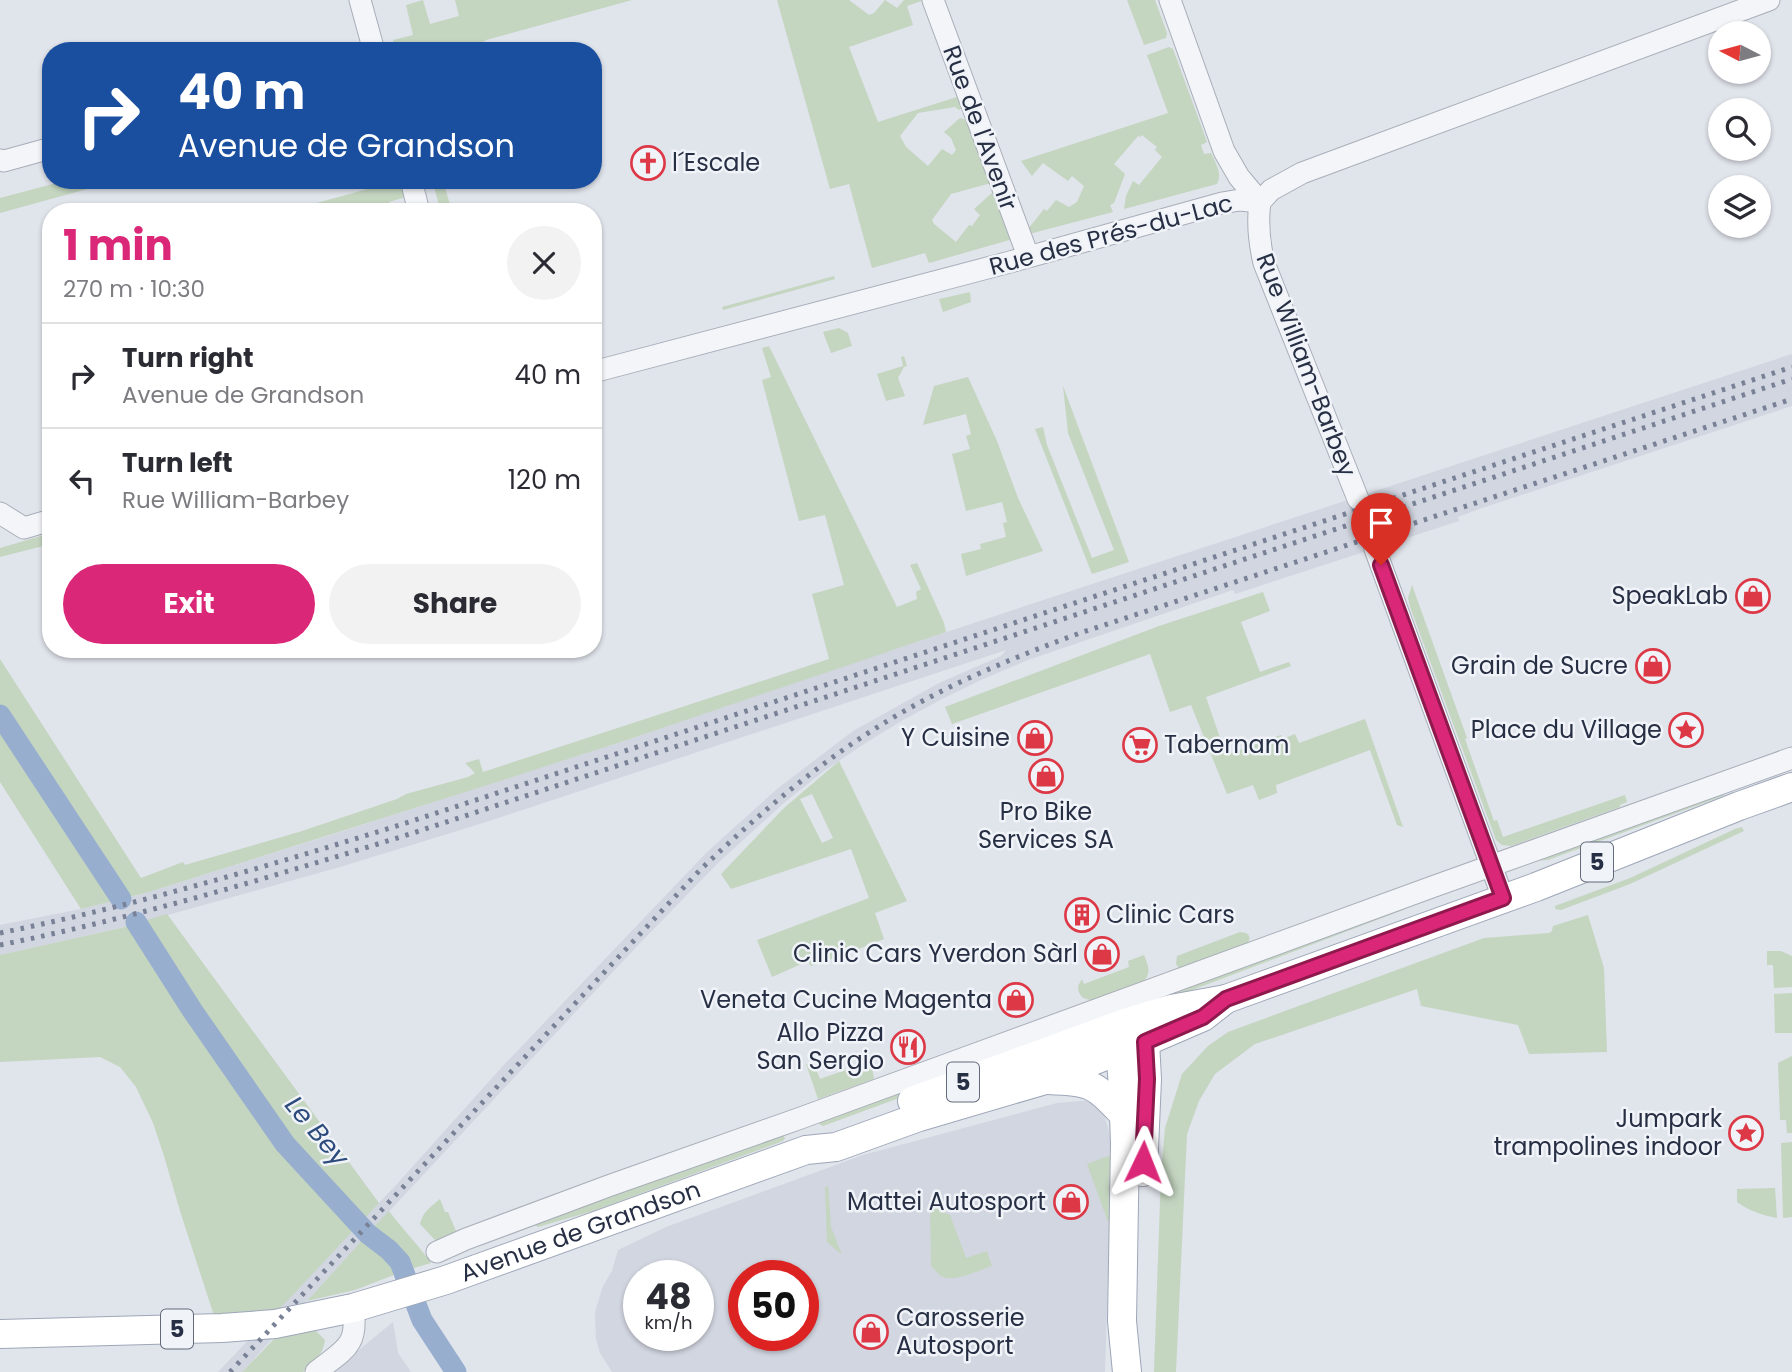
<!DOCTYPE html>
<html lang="en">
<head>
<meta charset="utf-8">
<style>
	body { margin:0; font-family:Poppins,sans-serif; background:#f2f2f3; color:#2b2b33; height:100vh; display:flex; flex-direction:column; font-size:26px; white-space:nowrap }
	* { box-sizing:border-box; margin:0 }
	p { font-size:23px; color:#7c7c81 }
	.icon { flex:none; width:38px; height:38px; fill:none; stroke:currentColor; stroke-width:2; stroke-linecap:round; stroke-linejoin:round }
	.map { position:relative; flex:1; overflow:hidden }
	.sheet { position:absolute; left:42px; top:203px; width:560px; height:455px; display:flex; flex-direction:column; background:#fff; border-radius:28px; box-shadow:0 2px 5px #0004 }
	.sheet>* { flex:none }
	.guide { position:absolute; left:42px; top:42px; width:560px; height:147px; border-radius:28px; box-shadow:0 2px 5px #0004; background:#1a4fa0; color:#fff; overflow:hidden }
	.needle { width:46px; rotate:276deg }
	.fabs { position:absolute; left:1708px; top:21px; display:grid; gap:14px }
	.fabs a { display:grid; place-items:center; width:63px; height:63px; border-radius:50%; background:#fff; box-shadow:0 2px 5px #0004; font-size:35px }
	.speed { position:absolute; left:623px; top:1260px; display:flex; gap:14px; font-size:35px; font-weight:700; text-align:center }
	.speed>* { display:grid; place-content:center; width:91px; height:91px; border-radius:50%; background:#fff; box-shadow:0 2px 5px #0004; line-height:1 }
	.speed small { font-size:18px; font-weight:400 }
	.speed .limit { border:10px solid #d22; background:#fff; color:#111 }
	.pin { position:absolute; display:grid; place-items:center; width:60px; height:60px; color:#fff; margin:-72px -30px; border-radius:50% 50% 50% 0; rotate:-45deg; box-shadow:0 0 7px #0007 }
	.pin .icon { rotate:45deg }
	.me { position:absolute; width:77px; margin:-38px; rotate:2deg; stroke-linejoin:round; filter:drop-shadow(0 0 5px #0008) }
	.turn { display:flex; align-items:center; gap:24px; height:147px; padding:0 21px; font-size:32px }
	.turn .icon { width:91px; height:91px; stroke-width:2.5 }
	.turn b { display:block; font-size:49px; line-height:60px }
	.round { display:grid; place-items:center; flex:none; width:74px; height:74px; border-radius:37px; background:#f2f2f3 }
	.head { display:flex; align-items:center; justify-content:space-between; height:119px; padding:0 21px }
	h1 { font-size:42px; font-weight:700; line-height:52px; color:#db2777 }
	.cta { display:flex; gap:14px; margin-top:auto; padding:14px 21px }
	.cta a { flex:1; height:80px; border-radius:42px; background:#db2777; color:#fff; font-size:28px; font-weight:700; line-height:80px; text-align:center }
	.cta a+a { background:#f2f2f3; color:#2b2b33 }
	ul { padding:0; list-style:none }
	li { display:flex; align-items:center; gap:21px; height:105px; padding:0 21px; border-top:2px solid #e1e1e2 }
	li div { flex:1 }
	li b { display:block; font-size:26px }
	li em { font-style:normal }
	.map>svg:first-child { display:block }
	.built { fill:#d2d6e0; fill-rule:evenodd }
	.green { fill:#c4d5c0; fill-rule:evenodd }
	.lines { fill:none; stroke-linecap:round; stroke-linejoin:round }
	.canal { stroke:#97aece; stroke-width:21 }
	.minor-tunnel { stroke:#bbc0ca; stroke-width:21; stroke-dasharray:21 10; stroke-linecap:butt }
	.minor-casing { stroke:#a8aeb9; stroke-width:23 }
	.major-casing { stroke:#9ea7b8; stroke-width:30 }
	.minor { stroke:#f3f5f8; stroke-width:21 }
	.major { stroke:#fff; stroke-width:28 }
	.rail { stroke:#788196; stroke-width:5; stroke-dasharray:3.5 7; stroke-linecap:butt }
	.route-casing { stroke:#8e194d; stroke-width:18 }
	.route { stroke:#db2777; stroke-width:12 }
	.labels { text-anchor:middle; stroke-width:5; stroke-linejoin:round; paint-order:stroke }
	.shield { fill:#f0f3f8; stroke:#636a7a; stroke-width:2 }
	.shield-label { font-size:23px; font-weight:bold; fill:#272f44 }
	.street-label { font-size:24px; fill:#272f44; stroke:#f0f3f8 }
	.poi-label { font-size:24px; fill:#272f44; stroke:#f0f3f8; text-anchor:end }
	.water-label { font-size:26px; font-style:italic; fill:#2c4b7c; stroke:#f0f3f8 }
</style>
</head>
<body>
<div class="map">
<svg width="1792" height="1372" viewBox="0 0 1792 1372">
	<rect width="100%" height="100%" fill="#e0e4eb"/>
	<!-- built -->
	<g class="built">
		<path d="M1792,354V406L1479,509L1458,517L1459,521L1235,594L1233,590L1028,660L983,679L944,698L903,720L864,744L824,771L786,801L718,863L640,943L368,1234L242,1372H218L397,1184L501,1068L707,852L777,789L853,731L939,683L1001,656L1006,650L483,823L340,867L121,928L0,955V925L81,909L149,892L331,835L621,742L852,663Z"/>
		<path d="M1092,1100L1104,1115L1112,1141L1105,1372H612L600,1353L596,1339L595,1312L603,1286L612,1271L618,1250L666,1227L863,1155L1057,1103ZM639,1276H698V1335H639ZM744,1276H803V1335H744Z"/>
		<path d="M393,1322L398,1353L411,1372H332Z"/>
	</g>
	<!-- green -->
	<g class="green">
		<path d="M423,0L430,24L459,16L455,0H632L486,40L474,49L466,51H396L393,40L413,35L406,5Z"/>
		<path d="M777,0H849L869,15L874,13L885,0L897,8L904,0H924L907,6L913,25L849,47L878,122L960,96L964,106L959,110L955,107L918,113L900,136L906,147L928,166L942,149L952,155L956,150L951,138L944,132L960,118L970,121L991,183L951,194L932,220L934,224L956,242L969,225L972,226L980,215L974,209L993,192L995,193L1013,239L929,263L925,253L872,268L849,184L830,189Z"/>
		<path d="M1127,0H1155L1167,33L1166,38L1144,45Z"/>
		<path d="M1169,47L1173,49L1207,142L1201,145L1204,154L1211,153C1215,162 1223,174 1217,184L1124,209L1126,196L1133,181L1139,185L1162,157L1155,150L1157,147L1142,135L1140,137L1138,136L1114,164L1125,174L1114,203L1110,205L1113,212L1029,234L1028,229L1044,209L1047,211L1056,200L1069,207L1077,202L1084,186L1072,176L1068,181L1043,163L1032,176L1021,161L1168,113L1147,55Z"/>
		<path d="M68,180H120L0,213V198Z"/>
		<path d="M400,180H401L406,197L389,202L391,212H363L360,204L331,212H284Z"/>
		<path d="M432,180H443L452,212H441Z"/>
		<path d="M834,276L835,279L723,310L722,307Z"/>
		<path d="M970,292L971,302L943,312L939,299Z"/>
		<path d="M839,328L848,333L852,346L831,353L823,332Z"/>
		<path d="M769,346L897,607L917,599L916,592L921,589L910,565L917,563L944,623L946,632L621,742L472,790L149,892L81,909L0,782V659L141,878L183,862L185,865L299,832L397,799L406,794L468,777L475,773L465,763L479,759L483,772L829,659L812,594L844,585L825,515L799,521L762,380L771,377L762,348Z"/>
		<path d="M904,356L907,366L904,367L898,378L905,396L886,401L877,374L903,366L901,357Z"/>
		<path d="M968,377L997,441L1018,498L1043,551L966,576L961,554L981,549L980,544L1006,537L1003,523L1007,522L1002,502L966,511L952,454L970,449L966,436L971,434L966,414L923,425L934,386Z"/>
		<path d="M1063,386L1129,562L1092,574L1035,429L1043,427L1047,445L1092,558L1114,550L1068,433Z"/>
		<path d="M51,533V544L0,557V548Z"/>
		<path d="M1412,585L1467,738L1465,739L1494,821L1497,820L1503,837L1625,795L1627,802L1620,805V807L1511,846L1502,845L1496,840L1410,607L1408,598Z"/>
		<path d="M1263,592L1270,611L1241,622L1260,672L1289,662L1291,666L1206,697L1226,755L1281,735L1283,739L1295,734L1299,743L1365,719L1403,827L1397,825L1370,750L1276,785L1277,793L1259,800L1253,785L1227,794L1191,705L1170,712L1150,654L952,724L945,707L1159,626Z"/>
		<path d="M839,761L907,901L875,913L884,939L846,954L811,966L808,961L772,977L757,940L869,898L851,849L731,889L721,874L784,808ZM812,794L833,838L822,843L800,799Z"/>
		<path d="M1726,791L1723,796L1548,860L1533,861Z"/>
		<path d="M1742,827L1744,831L1630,884L1561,910L1555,909V906L1630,878L1735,829Z"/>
		<path d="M1393,908L1403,910L1142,1009L1139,1002Z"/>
		<path d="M167,914L379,1203L289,1299L262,1325L218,1328L180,1211L164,1156L153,1123L136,1087L120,1067L100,1057L0,1062V955L121,928Z"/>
		<path d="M1588,915L1604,968L1607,1052L1529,1054L1518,1025L1421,1006L1417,989L1255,1044L1215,1074L1199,1101L1187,1134L1176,1372H1154L1161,1173L1165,1128L1182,1074L1208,1046L1228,1032L1484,938L1549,933L1552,931L1553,926Z"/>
		<path d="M1240,932L1246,933C1251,936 1250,940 1247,944L1184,969L1179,968L1176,964L1177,956Z"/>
		<path d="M1767,951H1781L1792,956V987L1774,988L1773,965H1767Z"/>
		<path d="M1144,955C1148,965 1152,973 1143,982L1092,1000C1083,1000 1078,995 1078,986L1082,979L1084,984L1129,967L1128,961Z"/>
		<path d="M1792,993V1033H1775L1774,994Z"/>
		<path d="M1043,1045L823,1126L819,1124L821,1120L868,1101Z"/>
		<path d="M1792,1056V1133H1787L1786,1120H1780L1778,1063Z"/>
		<path d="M871,1061L874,1079L818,1099L806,1064L813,1062L820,1079Z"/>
		<path d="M783,1135L785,1138L783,1141L593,1211L538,1227L533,1224Z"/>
		<path d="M1792,1142V1217L1783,1218L1781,1143Z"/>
		<path d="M1114,1154L1111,1219L1108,1222L1087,1164Z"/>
		<path d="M828,1186L831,1227L842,1255L827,1242L825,1187Z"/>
		<path d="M1775,1188L1777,1218C1761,1215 1750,1211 1737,1202V1189Z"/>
		<path d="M440,1199L445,1212H448L456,1231L461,1229L463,1232L436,1241L420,1224C423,1211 431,1207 440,1199Z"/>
		<path d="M930,1205L950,1215L966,1258L987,1251L992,1266C980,1270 955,1282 943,1277C938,1275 935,1270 931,1266Z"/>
		<path d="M389,1211C402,1229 418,1244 431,1263L407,1270C399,1251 387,1241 372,1229Z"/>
		<path d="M366,1236L394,1260L399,1273L355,1290L307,1301Z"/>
		<path d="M316,1331L325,1340C323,1355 314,1362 303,1372H242L275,1338L281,1335Z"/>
	</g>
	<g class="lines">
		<!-- canal -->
		<g class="canal">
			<path d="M0,715L121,899"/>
			<path d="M136,922L192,1010L285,1144L368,1234L389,1250L400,1262L422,1320L456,1372"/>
		</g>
		<!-- minor-tunnel -->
		<path class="minor-tunnel" d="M1358,499L1375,549"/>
		<!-- minor casing -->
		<g class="minor-casing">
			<g id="minor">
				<path d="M360,0L374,51"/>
				<path d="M933,0L1028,256"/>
				<path d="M1170,0L1224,151L1239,177L1260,202C1257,224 1259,242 1264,263L1358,499"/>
				<path d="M0,160L4,161L51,148"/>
				<path d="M411,180L419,212"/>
				<path d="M1260,202L1271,190L1302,173L1769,0"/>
				<path d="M593,372L1010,262L1222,203L1240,200L1260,202"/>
				<path d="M0,513L24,528L51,520"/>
				<path d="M1375,549L1503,898"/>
				<path d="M437,1252L466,1239L611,1185L798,1119L1432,887L1792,758"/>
				<path d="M316,1372C343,1350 359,1347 353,1308"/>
			</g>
		</g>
		<!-- major casing -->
		<g class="major-casing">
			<g id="major">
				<path d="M1123,1033L1120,1050L1123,1086L1125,1144L1122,1321L1127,1372"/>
				<path d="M1048,1080C1093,1082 1093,1083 1124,1115"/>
				<path d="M912,1101L1125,1023L1171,1009L1226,999L1536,887L1739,806L1792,787"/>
				<path d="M1143,1172L1147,1079L1145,1042"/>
				<path id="s1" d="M0,1334L222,1328L275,1324L353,1308L446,1280L806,1150L836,1147L919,1117L1045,1080L1120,1050L1145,1042L1203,1017L1226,999"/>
			</g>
		</g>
		<!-- minor -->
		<use href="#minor" class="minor"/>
		<!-- major -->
		<use href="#major" class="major"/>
		<!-- rail -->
		<g class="rail">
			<path d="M0,933C138,905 272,865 406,823L1792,367"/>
			<path d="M0,945C139,917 275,876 410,834L1792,379"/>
			<path d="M230,1372L700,870C762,811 826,756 901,713C958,680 1018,656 1080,633L1792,399"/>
		</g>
	</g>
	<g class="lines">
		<!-- route casing -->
		<g class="route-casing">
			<path id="route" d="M1143,1162L1147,1079L1145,1042L1203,1017L1226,999L1503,898L1381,565"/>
		</g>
		<!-- route -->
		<use href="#route" class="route"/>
	</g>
	<!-- icons -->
	<defs>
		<g id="church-ring" transform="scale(1.75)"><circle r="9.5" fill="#f0f3f8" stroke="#dd3846" stroke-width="1.5"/><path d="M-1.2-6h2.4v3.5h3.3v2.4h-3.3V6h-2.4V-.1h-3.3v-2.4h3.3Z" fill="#dd3846"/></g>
		<g id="shop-ring" transform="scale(1.75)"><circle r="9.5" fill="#f0f3f8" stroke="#dd3846" stroke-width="1.5"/><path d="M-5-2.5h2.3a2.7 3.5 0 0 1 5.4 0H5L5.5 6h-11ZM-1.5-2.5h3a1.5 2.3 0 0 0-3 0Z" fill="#dd3846"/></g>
		<g id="sight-ring" transform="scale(1.75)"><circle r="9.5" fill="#f0f3f8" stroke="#dd3846" stroke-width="1.5"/><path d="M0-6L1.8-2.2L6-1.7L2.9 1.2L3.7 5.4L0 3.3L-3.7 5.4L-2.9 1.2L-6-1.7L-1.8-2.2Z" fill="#dd3846"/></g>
		<g id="supermarket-ring" transform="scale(1.75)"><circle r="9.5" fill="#f0f3f8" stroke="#dd3846" stroke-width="1.5"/><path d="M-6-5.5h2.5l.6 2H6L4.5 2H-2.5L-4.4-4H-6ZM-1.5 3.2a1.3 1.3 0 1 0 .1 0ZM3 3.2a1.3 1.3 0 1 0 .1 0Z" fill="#dd3846"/></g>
		<g id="building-ring" transform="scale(1.75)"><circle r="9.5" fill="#f0f3f8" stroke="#dd3846" stroke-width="1.5"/><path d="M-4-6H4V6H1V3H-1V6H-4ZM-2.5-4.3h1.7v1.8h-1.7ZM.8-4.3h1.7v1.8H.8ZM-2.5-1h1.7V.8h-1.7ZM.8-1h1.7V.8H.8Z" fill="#dd3846"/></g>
		<g id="restaurant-ring" transform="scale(1.75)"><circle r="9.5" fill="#f0f3f8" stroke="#dd3846" stroke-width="1.5"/><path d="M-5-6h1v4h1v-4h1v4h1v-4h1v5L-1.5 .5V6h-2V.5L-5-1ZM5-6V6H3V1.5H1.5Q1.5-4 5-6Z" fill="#dd3846"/></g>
	</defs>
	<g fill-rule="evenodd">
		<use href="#church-ring" x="648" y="163"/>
		<use href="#shop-ring" x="1753" y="596"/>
		<use href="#shop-ring" x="1653" y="666"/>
		<use href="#sight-ring" x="1686" y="730"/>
		<use href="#shop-ring" x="1035" y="738"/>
		<use href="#supermarket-ring" x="1140" y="745"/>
		<use href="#shop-ring" x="1046" y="776"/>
		<use href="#building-ring" x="1082" y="915"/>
		<use href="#shop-ring" x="1102" y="954"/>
		<use href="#shop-ring" x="1016" y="1000"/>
		<use href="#restaurant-ring" x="908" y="1047"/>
		<use href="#sight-ring" x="1746" y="1133"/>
		<use href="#shop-ring" x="1071" y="1202"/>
		<use href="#shop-ring" x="871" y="1332"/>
	</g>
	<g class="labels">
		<!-- shield labels -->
		<g class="shield">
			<rect x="1581" y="842.5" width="32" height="39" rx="5"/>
			<rect x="947" y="1062.5" width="32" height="39" rx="5"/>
			<rect x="161" y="1309.5" width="32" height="39" rx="5"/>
		</g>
		<g class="shield-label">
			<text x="1597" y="870">5</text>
			<text x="963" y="1090">5</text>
			<text x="177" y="1337">5</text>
		</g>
		<!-- street labels -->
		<g class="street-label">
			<text transform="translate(980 128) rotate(70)" y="8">Rue de l'Avenir</text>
			<text transform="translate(1111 235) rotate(-15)" y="8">Rue des Prés-du-Lac</text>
			<text transform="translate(1306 365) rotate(69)" y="8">Rue William-Barbey</text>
			<text dy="8" stroke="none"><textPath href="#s1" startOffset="595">Avenue de Grandson</textPath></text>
		</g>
		<!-- poi labels -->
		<g class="poi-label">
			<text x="672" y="171" text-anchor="start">l´Escale</text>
			<text x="1728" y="604">SpeakLab</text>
			<text x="1628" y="674">Grain de Sucre</text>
			<text x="1662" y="738">Place du Village</text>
			<text x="1010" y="746">Y Cuisine</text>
			<text x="1164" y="753" text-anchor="start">Tabernam</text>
			<text x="1046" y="820" text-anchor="middle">Pro Bike<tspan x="1046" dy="28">Services SA</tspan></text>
			<text x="1106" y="923" text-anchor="start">Clinic Cars</text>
			<text x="1078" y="962">Clinic Cars Yverdon Sàrl</text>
			<text x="992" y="1008">Veneta Cucine Magenta</text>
			<text x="884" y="1041">Allo Pizza<tspan x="884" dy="28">San Sergio</tspan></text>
			<text x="1722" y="1127">Jumpark<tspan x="1722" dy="28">trampolines indoor</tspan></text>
			<text x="1046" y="1210">Mattei Autosport</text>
			<text x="896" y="1326" text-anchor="start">Carosserie<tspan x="896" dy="28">Autosport</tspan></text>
		</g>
		<!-- water labels -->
		<g class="water-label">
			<text transform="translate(317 1131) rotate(50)" y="9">Le Bey</text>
		</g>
	</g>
</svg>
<div class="fabs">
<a><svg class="needle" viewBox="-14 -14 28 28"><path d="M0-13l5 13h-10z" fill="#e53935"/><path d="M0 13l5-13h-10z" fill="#7c7c81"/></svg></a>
<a><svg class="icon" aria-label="search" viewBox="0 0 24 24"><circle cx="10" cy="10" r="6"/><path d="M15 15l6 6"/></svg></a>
<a><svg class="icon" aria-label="layers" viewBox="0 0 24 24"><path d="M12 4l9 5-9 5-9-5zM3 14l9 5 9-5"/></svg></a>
</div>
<div class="speed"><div>48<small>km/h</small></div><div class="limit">50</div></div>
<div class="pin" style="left:1381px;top:565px;background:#d93025"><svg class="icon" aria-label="arrive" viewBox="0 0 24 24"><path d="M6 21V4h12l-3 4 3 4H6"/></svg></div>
<svg class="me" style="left:1143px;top:1162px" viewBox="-20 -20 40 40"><path d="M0-17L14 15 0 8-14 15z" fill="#db2777" stroke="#fff" stroke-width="4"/></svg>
<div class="guide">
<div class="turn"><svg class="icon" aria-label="right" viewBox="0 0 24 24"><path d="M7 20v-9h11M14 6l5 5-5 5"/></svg><div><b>40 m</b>Avenue de Grandson</div></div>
</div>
<section class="sheet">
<div class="head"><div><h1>1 min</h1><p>270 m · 10:30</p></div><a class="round"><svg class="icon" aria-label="close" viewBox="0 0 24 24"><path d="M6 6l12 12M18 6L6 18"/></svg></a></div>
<ul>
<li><svg class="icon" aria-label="right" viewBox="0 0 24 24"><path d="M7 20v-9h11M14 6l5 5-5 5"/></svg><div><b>Turn right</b><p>Avenue de Grandson</p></div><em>40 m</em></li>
<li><svg class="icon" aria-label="left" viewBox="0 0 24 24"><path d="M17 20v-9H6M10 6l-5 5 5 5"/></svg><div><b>Turn left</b><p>Rue William-Barbey</p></div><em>120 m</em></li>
</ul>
<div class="cta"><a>Exit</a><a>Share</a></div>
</section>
</div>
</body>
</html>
